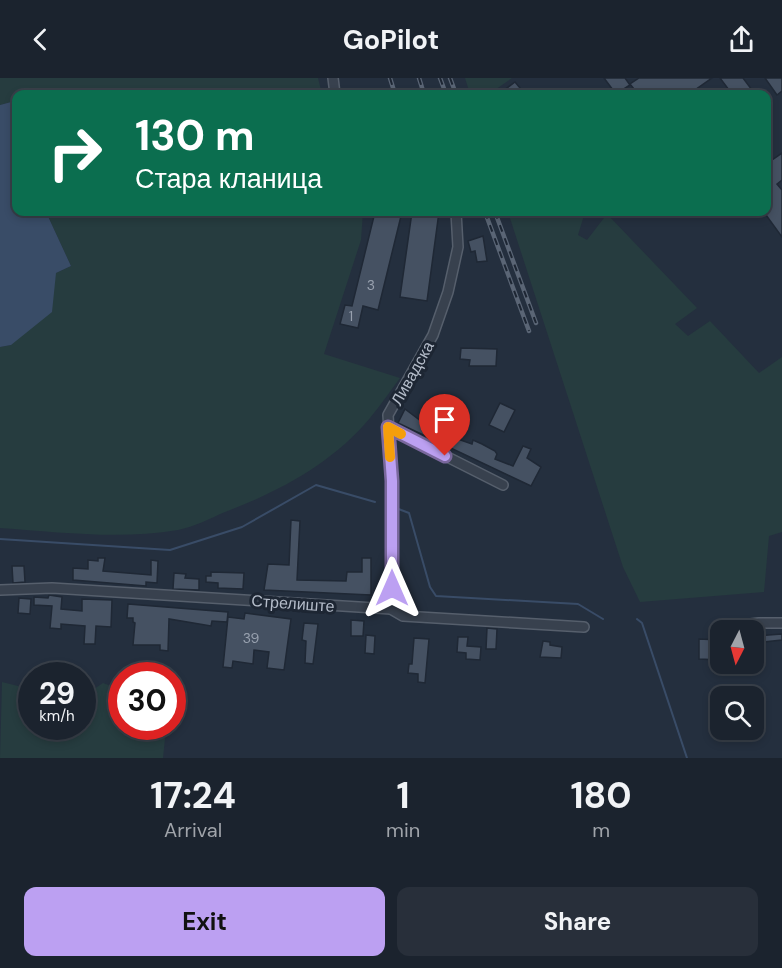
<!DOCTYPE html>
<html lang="en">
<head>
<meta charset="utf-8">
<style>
	body { margin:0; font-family:"DM Sans",sans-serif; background:#282f3a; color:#f1f3f6; height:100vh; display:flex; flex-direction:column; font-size:22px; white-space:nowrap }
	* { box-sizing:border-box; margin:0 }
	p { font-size:20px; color:#a0a4aa }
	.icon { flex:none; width:33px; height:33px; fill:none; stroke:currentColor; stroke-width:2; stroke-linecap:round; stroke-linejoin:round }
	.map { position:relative; height:680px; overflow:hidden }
	.details { display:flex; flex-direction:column; background:#1b232e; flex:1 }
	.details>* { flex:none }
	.top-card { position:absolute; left:12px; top:12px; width:759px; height:126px; border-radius:12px; box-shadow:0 3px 9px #0003,0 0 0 2px #39404a; background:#0b6e4f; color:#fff; overflow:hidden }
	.needle { width:39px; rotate:186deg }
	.tools { position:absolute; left:710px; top:542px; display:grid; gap:12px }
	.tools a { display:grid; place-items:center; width:54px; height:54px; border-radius:12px; background:#1b232e; box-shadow:0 3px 9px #0003,0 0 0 2px #39404a; font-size:30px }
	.speed { position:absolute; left:18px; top:584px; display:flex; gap:12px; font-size:30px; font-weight:700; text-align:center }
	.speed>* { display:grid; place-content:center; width:78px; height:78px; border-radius:50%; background:#1b232e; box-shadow:0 3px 9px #0003,0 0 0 2px #39404a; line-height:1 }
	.speed small { font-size:15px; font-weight:400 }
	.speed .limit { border:9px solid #d22; background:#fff; color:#111 }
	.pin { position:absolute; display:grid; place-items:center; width:51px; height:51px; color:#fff; margin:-62px -26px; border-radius:50% 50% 50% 0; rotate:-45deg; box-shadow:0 0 6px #0007 }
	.pin .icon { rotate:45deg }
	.me { position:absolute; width:66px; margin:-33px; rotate:0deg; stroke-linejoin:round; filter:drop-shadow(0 0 4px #0008) }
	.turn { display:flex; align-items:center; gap:21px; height:126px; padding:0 24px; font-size:27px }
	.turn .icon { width:78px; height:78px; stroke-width:2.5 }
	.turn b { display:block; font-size:42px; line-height:51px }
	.eta { display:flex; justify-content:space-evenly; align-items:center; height:102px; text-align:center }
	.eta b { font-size:36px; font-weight:700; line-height:42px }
	.primary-button { display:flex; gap:12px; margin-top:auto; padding:12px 24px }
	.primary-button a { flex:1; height:69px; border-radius:12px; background:#bca0f2; color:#111; font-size:24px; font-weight:700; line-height:69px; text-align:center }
	.primary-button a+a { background:#282f3a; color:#f1f3f6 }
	header { display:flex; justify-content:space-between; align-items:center; height:78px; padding:0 24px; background:#1b232e; font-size:27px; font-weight:700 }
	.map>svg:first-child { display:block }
	.green { fill:#263c3f }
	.water { fill:#394c67 }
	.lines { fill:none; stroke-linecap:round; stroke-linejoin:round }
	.stream { stroke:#394c67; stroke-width:2 }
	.building { fill:#455162; stroke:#1f2835; stroke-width:1.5 }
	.minor-casing { stroke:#565f6c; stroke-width:12 }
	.minor { stroke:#38414e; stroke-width:9 }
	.rail-casing { stroke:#5a6575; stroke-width:4.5 }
	.rail { stroke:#1d2633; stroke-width:2; stroke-dasharray:7; stroke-linecap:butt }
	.route-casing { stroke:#7a689d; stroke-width:15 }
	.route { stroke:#bca0f2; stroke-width:10 }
	.slow { stroke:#f59e0b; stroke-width:10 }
	.labels { text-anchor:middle; stroke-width:6; stroke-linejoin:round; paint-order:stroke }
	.number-label { font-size:14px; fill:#98a1af }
	.street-label { font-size:16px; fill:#b4bcc9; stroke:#1d2633 }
</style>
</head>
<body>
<header><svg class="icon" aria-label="back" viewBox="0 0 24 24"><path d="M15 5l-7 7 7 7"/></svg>GoPilot<svg class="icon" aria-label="share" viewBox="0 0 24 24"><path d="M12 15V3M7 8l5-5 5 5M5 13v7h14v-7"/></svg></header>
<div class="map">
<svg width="782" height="680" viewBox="0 0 782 680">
	<rect width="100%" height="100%" fill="#242f3e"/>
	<!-- green -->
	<g class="green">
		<path d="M0,0H318L322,16H16V27L11,24L0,27Z"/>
		<path d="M465,0H512L489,16H470Z"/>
		<path d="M46,134H363L361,162L324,276L400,300C390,313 381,327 370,340C333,385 278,414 225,434C211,440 194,449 178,452C119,462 59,454 0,450V269L11,267L56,195L71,188Z"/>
		<path d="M508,134H585L578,157L587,162L607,136L697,230L675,246L688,258L710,243L759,295L782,279V454L769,458L764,514L640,524L623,489Z"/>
		<path d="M2,604L26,610L31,609L32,648H82L83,612L88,615L103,605L121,612L122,648H152L165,660L163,680H0Z"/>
	</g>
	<!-- water -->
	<path class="water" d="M11,24L16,27V134H46L71,188L56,195L52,234L11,267L0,269V27Z"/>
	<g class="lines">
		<!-- stream -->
		<g class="stream">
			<path d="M396,430L409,435L430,509L436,518L578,526L603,541"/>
			<path d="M0,461L170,472L242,449L316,407L375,424"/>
			<path d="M637,541L642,545L687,680"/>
		</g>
	</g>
	<!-- building -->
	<g class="building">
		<path d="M604,0H625L630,7L616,16Z"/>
		<path d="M639,0H712L689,16H638L630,6Z"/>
		<path d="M720,0H743L755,16H732Z"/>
		<path d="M765,0H782V13L777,17Z"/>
		<path d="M515,4L525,16H499Z"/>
		<path d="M766,75L772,82L782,75V102L777,106L782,112V159L766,137Z"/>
		<path d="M375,134H402L378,232L363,228L358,250L340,246L345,227L352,228Z"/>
		<path d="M412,134H439L427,223L400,219Z"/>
		<path d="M483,158L487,183L477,184L475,173L471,174L468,163Z"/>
		<path d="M461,270L497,271L496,288H469L470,282L460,281Z"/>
		<path d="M500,325L515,332L504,354L489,347Z"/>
		<path d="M405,331L425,346L440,353L449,356V354L456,358L455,360L472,366L473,362L482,366L495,373L497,376L495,381L513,388L523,368L531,371L527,380L541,389L531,408L398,345Z"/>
		<path d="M291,442L300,443L297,502L346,503L347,494H362V480H371V517L264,512L268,486L289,487Z"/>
		<path d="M98,480H105L103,493L151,497V482L158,483L157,505L146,504V508L73,502V490L88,491V482L98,483Z"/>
		<path d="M12,488H24L25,504L13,505Z"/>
		<path d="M211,494L244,495L243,511L218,510V505L206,504V498H211Z"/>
		<path d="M174,495L186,496L185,500L199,501V512L173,511Z"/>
		<path d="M49,517L62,519L61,531L82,533V521L112,522L111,549L96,548L95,566H84L85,548L61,546V551L50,550L52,528L34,527V519L48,520Z"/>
		<path d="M19,520L31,521L30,536L18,535Z"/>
		<path d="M128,526L228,534L227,544L212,543L211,548L169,541L168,573L160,572V567H133L135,545L133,544V540H127Z"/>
		<path d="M245,535L291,541L284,592L267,590L269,574L254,572L253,586L233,583L232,590L223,589L228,539L244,541Z"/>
		<path d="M351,542L364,543L363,558H351Z"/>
		<path d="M304,545L318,546L313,586L305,585L306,563L302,562Z"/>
		<path d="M487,550L497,551L496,571H486Z"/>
		<path d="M782,556V562L764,564L765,572H755L753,558Z"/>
		<path d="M366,557L375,558L374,576L365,575Z"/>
		<path d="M458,559H468L467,568L481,569L480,582L466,581V575L457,574Z"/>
		<path d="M414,560L429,561L425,605L418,604V596L408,595L409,586H412Z"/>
		<path d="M699,561L720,562V582L699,581Z"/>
		<path d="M543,563L550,564V567L562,569L561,580L540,579Z"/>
		<path d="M714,585L734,587L733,595H714Z"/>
	</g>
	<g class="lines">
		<!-- minor casing -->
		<g class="minor-casing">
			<g id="minor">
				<path d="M333,0L335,16"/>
				<path d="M388,349L503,407"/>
				<path d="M0,512L52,510L391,531L403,538L584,549"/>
				<path d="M391,531L392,403L388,337L433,257L448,214L458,169L456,134"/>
				<path d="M717,550L759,545H782"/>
			</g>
		</g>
		<!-- minor -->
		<use href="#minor" class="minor"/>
		<!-- rail casing -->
		<g class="rail-casing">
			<g id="rail">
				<path d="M390,0L395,16"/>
				<path d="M419,0L424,16"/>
				<path d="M440,0L446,16"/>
				<path d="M450,0L456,16"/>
				<path d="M485,134L529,253"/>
				<path d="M495,134L536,245"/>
			</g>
		</g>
		<!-- rail -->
		<use href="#rail" class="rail"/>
	</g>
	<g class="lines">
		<!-- route casing -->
		<g class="route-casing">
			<path id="route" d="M392,510V403L388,349L445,378"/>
		</g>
		<!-- route -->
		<use href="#route" class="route"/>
		<!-- slow -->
		<path class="slow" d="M390,379L388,349L401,356"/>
	</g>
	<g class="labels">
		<!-- number labels -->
		<g class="number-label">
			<text x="371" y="212">3</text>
			<text x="351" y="243">1</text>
			<text x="251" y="565">39</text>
		</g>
		<!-- street labels -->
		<g class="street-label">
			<text transform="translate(412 295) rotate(-61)" y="6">Ливадска</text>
			<text transform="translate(293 525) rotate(4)" y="6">Стрелиште</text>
		</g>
	</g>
</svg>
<div class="tools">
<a><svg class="needle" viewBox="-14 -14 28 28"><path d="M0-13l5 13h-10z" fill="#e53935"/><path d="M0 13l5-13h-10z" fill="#a0a4aa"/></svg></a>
<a><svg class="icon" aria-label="search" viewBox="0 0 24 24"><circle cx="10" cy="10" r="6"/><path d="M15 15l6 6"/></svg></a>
</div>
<div class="speed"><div>29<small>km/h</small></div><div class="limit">30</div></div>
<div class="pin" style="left:445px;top:378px;background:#d93025"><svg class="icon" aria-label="arrive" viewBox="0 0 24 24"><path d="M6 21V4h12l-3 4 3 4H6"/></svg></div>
<svg class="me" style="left:392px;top:510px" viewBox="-20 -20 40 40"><path d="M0-17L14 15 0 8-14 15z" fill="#bca0f2" stroke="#fff" stroke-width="4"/></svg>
<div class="top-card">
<div class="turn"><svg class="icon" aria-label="right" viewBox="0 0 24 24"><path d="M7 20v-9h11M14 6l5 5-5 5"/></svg><div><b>130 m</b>Стара кланица</div></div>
</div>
</div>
<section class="details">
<div class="eta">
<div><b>17:24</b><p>Arrival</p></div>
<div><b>1</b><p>min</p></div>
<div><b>180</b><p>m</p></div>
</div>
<div class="primary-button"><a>Exit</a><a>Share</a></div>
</section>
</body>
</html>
